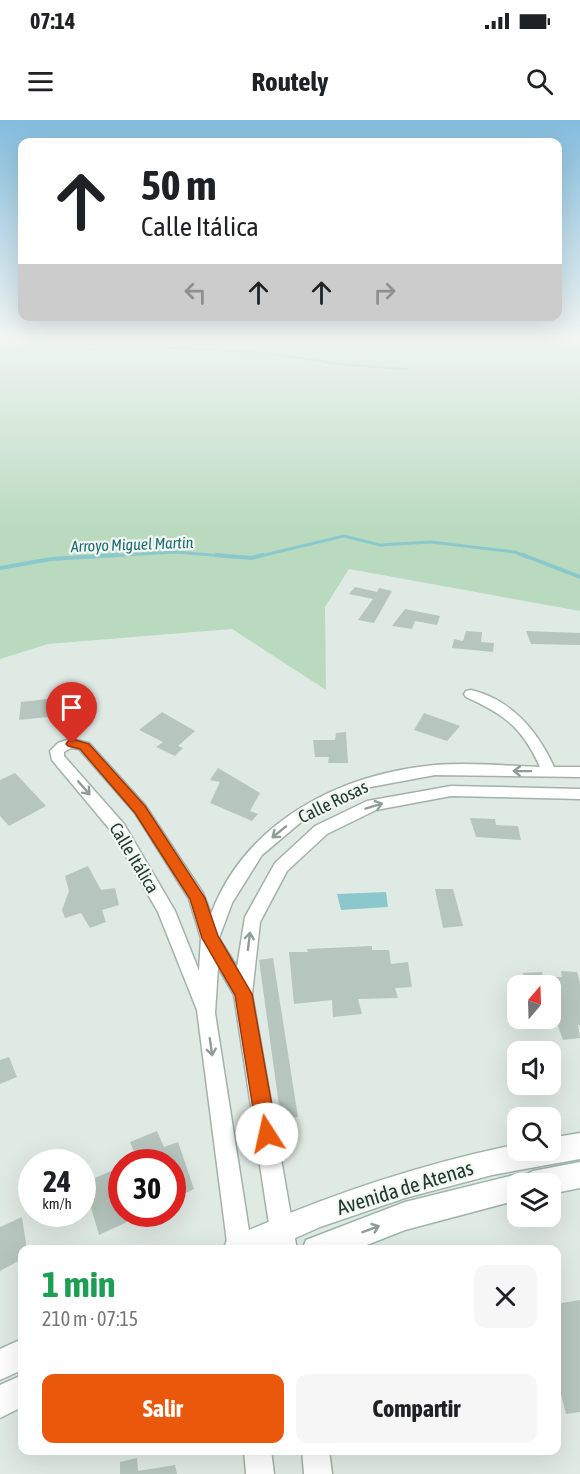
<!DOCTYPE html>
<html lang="es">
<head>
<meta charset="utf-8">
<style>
	body { margin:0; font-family:"Asap Condensed",sans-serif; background:#f6f6f6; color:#202124; height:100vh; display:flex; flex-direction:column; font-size:22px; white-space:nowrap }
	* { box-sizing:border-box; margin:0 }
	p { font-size:20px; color:#757577 }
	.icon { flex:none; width:33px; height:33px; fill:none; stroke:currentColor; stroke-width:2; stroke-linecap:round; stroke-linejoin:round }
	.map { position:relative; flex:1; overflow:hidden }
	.side { position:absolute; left:18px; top:1125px; width:543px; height:210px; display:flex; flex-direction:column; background:#fff; border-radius:12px; box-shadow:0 6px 24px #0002 }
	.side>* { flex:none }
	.guide { position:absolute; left:18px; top:18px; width:544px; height:183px; border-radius:12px; box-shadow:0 6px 24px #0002; background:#fff; color:#202124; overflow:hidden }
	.needle { width:39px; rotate:19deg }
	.fabs { position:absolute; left:507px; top:855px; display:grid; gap:12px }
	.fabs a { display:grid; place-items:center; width:54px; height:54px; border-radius:12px; background:#fff; box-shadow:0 6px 24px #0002; font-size:30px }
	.speed { position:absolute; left:18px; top:1029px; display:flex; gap:12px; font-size:30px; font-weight:700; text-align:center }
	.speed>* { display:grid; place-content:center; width:78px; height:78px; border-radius:50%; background:#fff; box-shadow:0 6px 24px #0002; line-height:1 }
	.speed small { font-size:15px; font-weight:400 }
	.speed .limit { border:9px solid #d22; background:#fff; color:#111 }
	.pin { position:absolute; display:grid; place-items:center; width:51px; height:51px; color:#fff; margin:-62px -26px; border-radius:50% 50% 50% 0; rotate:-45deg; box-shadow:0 0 6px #0007 }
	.pin .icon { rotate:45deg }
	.me { position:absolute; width:66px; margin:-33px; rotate:350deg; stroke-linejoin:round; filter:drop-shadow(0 0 4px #0008) }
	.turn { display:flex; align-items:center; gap:21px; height:126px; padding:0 24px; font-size:27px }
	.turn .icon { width:78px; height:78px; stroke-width:2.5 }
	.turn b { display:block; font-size:42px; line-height:51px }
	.lanes { display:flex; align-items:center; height:57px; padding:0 24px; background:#0003; justify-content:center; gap:30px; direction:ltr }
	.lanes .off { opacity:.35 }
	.round { display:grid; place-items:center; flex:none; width:63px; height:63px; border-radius:12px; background:#f6f6f6 }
	.summary { display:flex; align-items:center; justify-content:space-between; height:102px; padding:0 24px }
	h1 { font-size:36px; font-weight:700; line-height:45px; color:#1e9e55 }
	.cta { display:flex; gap:12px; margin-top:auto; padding:12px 24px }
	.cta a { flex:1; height:69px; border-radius:12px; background:#ea580c; color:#fff; font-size:24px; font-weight:700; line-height:69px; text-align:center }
	.cta a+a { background:#f6f6f6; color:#202124 }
	.status { display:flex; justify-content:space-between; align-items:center; height:42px; padding:0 30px; background:#fff; direction:ltr }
	.status svg { height:16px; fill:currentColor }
	header { display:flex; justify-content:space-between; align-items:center; height:78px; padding:0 24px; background:#fff; font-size:27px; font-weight:700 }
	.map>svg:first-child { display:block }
	.green { fill:#badac0 }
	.water { fill:#8bc8cc }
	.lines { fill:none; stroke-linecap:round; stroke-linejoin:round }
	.stream-far2 { stroke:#8bc8cc; stroke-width:2 }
	.stream-far1 { stroke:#8bc8cc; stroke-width:3 }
	.stream { stroke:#8bc8cc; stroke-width:4 }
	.building { fill:#b6c5be }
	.minor-casing { stroke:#a3b1ab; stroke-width:3 }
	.secondary-casing { stroke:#a0b5ac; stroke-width:3 }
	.minor { fill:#fff; fill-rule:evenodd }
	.secondary { fill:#fff; fill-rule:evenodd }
	.oneway { stroke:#909c98 }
	.route { fill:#ea580c; stroke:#983908; stroke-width:1.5 }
	.labels { text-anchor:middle; stroke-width:4.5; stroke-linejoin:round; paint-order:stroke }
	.far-water-label { font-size:16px; font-style:italic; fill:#206b71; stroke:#f1f7f3 }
	.street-label { font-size:18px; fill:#223931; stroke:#f1f7f3 }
	.near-street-label { font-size:21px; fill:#223931; stroke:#f1f7f3 }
</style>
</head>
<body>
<div class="status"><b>07:14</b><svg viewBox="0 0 49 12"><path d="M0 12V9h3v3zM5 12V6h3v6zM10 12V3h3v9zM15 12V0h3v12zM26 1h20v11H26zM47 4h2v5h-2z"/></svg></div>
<header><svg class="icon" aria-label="menu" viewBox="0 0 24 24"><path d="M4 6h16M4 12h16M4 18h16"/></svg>Routely<svg class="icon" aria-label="search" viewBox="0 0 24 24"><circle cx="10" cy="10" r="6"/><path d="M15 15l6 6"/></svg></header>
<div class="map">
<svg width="580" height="1354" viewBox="0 0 580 1354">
	<rect width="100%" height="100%" fill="#e0eae5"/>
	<!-- green -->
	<path class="green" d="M0,218H580V491L349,449L325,487L326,570L232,509L48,524L0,539Z"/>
	<!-- water -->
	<path class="water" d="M386,772L388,787L341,790L337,774Z"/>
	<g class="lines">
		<!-- stream-far2 -->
		<path class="stream-far2" d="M32,218L84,224L258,232L348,245L406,249"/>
		<!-- stream-far1 -->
		<g class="stream-far1">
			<path d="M91,437L175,432L235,437"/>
			<path d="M256,437L344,416L380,425L431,422L515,432L527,437"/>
		</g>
		<!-- stream -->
		<g class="stream">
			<path d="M216,435L251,438L263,435"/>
			<path d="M523,435L580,457"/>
			<path d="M0,448L51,439L118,435"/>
		</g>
	</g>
	<!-- building -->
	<g class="building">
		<path d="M355,467L377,472L379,468L392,471L374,503L358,500L373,479L349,474Z"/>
		<path d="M405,489L440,496L437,505L415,501L412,509L392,506Z"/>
		<path d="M466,511L482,512L481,522L494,523L493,532L452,528L454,519L463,521Z"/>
		<path d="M526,511L580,513V525L531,524Z"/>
		<path d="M73,576L77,594L19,600L21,582Z"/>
		<path d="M162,592L195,611L178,626L183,628L175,636L156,627L163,622L139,610Z"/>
		<path d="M424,593L460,606L447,621L414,610Z"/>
		<path d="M346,612L348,643H328L329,637H315L313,620H335L336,613Z"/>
		<path d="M218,648L260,673L250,691L258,694L252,701L210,683L220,662L210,660Z"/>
		<path d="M15,653L46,686L9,706L0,696V660Z"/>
		<path d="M470,698L495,699L496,705L518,706L521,720L476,717Z"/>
		<path d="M88,746L101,770L115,768L119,785L102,790L106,802L90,808L81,793L65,798L62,790L69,771L65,756Z"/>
		<path d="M435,769H453L463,806L443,808Z"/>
		<path d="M372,826V830H389L391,844L408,842L412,867L395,868L398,878L358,879L362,894L333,897L332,880L294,884L289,832H308L307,829Z"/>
		<path d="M273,838L298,997L281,1000L259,840Z"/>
		<path d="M561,851L577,852L580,862V905H578L580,918L563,920L558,906L542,905L539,898H550V866H527L523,853L542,852L543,857H562Z"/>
		<path d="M9,937L17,957L0,964V940Z"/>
		<path d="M157,1011L164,1027L178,1022L194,1069L172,1080V1042H128L137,1039L130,1022Z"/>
		<path d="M122,1046V1094H144L99,1115L84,1063Z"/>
		<path d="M22,1097L27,1130H22V1139L0,1151V1107Z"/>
		<path d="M580,1180V1292L566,1294L556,1255V1184Z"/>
		<path d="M137,1338L138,1351L175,1345L177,1354H120V1342Z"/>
	</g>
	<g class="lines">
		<!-- minor casing -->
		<g class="minor-casing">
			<g id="minor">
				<path d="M471,570C512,580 537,610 554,647H580V657L435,655L365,668L307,697L262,735L232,783L219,818L237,847L245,797L275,743L315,706L367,681L451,666L580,669V679L451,676L376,690L327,714L287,751L260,802L252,874L297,1130H273L234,875L218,847L215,893L252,1130H228L197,890L158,792L112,712L52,640L50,631L58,623L70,619L89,623L145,685L203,773L211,794C246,701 340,654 435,645C469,642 505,646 540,647C522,607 505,595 466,577L464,574L466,571ZM71,628L79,629L135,693L189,779L201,818L199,851L175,791L124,704L64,636V632Z"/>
				<path d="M244,1330H271L274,1354H246Z"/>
				<path d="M302,1330H329L332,1354H304Z"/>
			</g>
		</g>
		<!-- secondary casing -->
		<g class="secondary-casing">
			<g id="secondary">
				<path d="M580,1013V1039L492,1055L405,1078L320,1107L269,1130H223L227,1120C321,1077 416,1045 518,1024V1030H550V1018Z"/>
				<path d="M580,1042V1068L550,1074V1064H518V1080L405,1110L354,1130H302L306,1120L405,1082L518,1054L523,1056L533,1051Z"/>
				<path d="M22,1219V1250L0,1260V1229Z"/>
				<path d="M22,1255V1287L0,1298V1265Z"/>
			</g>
		</g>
		<!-- minor -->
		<use href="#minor" class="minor"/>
		<!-- secondary -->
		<use href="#secondary" class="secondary"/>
	</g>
	<!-- one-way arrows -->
	<defs><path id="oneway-shaft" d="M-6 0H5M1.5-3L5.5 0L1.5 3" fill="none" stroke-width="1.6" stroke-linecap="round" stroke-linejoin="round" transform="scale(1.5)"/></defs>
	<g class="oneway">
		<use href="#oneway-shaft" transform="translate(522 651) rotate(-179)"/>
		<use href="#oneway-shaft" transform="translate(84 668) rotate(49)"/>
		<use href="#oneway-shaft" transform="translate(374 686) rotate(-17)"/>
		<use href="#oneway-shaft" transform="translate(279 712) rotate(141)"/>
		<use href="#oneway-shaft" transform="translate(249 821) rotate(-83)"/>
		<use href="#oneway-shaft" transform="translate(211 927) rotate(82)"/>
		<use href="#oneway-shaft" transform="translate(371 1109) rotate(-21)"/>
	</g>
	<!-- sky -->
	<linearGradient id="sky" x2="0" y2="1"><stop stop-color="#83bcdd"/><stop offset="0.53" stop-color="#f1f6f3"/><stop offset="1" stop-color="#f1f6f3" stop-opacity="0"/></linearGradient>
	<rect width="580" height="408" fill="url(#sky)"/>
	<!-- route -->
	<path class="route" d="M72,619L89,624L145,686L205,778L218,816L252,874L277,1014L274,1020L267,1023L260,1020L257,1014L235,875L202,818L190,779L135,693L80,629L68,626L66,624L68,621Z"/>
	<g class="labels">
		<!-- far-water labels -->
		<g class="far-water-label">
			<text transform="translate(132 424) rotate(-2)" y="6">Arroyo Miguel Martin</text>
		</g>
		<!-- street labels -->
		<g class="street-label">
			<text transform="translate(333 682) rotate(-26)" y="6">Calle Rosas</text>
			<text transform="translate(134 738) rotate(59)" y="6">Calle Itálica</text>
		</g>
		<!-- near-street labels -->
		<g class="near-street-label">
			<text transform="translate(405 1068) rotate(-17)" y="7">Avenida de Atenas</text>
		</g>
	</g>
</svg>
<div class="fabs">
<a><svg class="needle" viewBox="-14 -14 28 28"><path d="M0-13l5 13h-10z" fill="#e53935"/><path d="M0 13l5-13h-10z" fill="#757577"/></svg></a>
<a><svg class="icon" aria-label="sound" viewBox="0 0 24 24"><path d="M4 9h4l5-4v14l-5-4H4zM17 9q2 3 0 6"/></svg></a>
<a><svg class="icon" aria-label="search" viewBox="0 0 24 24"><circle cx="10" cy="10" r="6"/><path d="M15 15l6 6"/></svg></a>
<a><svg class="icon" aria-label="layers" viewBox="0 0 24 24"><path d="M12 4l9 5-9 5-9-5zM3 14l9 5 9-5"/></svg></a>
</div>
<div class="speed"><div>24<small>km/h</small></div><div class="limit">30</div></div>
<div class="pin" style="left:72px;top:624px;background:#d93025"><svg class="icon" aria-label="arrive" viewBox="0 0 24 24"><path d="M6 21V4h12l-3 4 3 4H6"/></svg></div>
<svg class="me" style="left:267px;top:1014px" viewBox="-20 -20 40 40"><circle r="19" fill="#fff"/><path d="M0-13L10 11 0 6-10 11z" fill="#ea580c"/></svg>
<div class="guide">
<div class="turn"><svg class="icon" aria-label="ahead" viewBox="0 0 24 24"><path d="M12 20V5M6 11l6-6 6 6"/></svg><div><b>50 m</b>Calle Itálica</div></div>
<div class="lanes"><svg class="icon off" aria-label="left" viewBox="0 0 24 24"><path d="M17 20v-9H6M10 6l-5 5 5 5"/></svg><svg class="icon" aria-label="ahead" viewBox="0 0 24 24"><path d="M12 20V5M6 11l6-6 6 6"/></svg><svg class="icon" aria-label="ahead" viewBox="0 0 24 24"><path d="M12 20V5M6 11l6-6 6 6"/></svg><svg class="icon off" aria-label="right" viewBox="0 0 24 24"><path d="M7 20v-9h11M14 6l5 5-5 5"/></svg></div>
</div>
<section class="side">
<div class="summary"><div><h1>1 min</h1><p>210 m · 07:15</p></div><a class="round"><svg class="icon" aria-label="close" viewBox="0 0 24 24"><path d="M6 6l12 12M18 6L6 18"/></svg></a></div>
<div class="cta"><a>Salir</a><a>Compartir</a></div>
</section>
</div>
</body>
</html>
